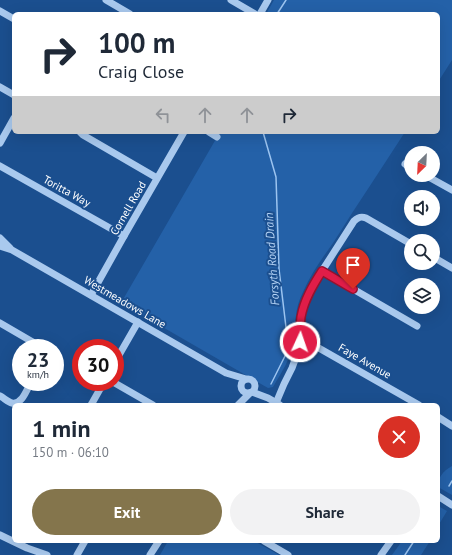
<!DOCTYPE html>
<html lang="en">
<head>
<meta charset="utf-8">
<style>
	body { margin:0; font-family:"PT Sans",sans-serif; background:#f2f2f3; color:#1f2937; height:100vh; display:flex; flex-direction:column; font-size:15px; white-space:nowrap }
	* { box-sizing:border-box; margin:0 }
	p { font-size:13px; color:#747a83 }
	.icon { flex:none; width:22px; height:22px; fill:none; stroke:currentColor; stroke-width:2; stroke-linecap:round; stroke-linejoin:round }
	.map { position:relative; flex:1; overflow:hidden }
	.drawer { position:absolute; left:12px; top:403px; width:428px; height:140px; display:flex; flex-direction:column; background:#fff; border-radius:6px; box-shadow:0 4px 16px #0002 }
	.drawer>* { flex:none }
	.top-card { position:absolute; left:12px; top:12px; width:428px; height:122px; border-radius:6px; box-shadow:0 4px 16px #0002; background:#fff; color:#1f2937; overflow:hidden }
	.needle { width:26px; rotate:204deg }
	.controls { position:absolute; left:404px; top:146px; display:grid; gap:8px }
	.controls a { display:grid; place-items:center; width:36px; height:36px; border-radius:50%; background:#fff; box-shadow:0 4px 16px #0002; font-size:20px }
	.speed { position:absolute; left:12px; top:339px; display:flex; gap:8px; font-size:20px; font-weight:700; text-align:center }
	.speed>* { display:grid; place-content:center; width:52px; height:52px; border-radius:50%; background:#fff; box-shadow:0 4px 16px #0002; line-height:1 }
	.speed small { font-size:10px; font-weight:400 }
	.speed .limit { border:6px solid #d22; background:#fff; color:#111 }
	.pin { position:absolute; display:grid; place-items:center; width:34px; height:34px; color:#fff; margin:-41px -17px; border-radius:50% 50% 50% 0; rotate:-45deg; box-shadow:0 0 4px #0007 }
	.pin .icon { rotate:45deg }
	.me { position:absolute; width:44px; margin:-22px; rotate:3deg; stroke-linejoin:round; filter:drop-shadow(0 0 3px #0008) }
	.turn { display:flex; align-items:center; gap:14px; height:84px; padding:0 20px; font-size:18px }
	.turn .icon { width:52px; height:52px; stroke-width:2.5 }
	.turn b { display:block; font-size:28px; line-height:34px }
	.lanes { display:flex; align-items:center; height:38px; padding:0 20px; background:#0003; justify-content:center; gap:20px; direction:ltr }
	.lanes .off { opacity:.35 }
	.round { display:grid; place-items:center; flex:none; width:42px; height:42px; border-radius:21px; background:#f2f2f3 }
	.summary { display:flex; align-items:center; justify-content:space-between; height:68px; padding:0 20px }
	h1 { font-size:24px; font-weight:600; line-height:30px }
	.primary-button { display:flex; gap:8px; margin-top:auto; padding:8px 20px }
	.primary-button a { flex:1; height:46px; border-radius:24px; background:#84754c; color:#fff; font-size:16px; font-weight:600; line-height:46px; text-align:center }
	.primary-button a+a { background:#f2f2f3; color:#1f2937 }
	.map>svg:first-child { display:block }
	.green { fill:#2461a8 }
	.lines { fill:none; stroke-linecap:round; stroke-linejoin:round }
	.stream { stroke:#9cc4f0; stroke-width:1.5 }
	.minor { stroke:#a9c9ee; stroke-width:7 }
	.route-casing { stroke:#92132f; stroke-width:10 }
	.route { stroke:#e11d48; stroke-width:7 }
	.labels { text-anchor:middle; stroke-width:4; stroke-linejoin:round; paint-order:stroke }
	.street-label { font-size:11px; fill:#fff; stroke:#1b4f8f }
	.water-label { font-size:12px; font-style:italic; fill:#b5d3f5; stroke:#1b4f8f }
</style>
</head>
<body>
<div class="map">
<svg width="452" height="555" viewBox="0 0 452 555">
	<rect width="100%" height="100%" fill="#1b4f8f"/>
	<!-- green -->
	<g class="green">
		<path d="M274,0H452V60L438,82V14H266Z"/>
		<path d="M220,132H405C382,168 358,203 335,240C324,256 311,273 303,292C294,309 296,324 293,342C291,359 281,373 273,387L268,388L121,303Z"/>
		<path d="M452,466V495L438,487C438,477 443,471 452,466Z"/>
		<path d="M438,506L447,511L438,526Z"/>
		<path d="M168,541H254L279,555H160Z"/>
		<path d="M402,541H430L421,555H392Z"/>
	</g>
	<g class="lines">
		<!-- stream -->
		<g class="stream">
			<path d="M277,14L286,0"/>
			<path d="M263,132L276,177L279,269L288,344L286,354L271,384"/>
			<path d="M449,486L452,481"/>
			<path d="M405,555L414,541"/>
		</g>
		<!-- minor -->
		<g class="minor">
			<path d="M106,0L130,14"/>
			<path d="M231,0L255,14"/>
			<path d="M0,11L14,19"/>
			<path d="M260,14L268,0"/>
			<path d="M0,87L14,95"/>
			<path d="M80,132L83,135L157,178"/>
			<path d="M209,132L217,137"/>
			<path d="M0,143L14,118"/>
			<path d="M405,164L411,167"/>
			<path d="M0,166L124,236"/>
			<path d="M425,175L452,190"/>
			<path d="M0,238L10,248"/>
			<path d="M0,246L12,250L226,373L246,379"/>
			<path d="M433,257L452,268"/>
			<path d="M322,271L417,326"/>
			<path d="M91,295L124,236L184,132"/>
			<path d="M0,323L43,348"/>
			<path d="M300,342L311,344L317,347L419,405"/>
			<path d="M115,362L138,322"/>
			<circle cx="248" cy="386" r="7"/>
			<path d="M113,382L153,405"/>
			<path d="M252,392L268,398L280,405"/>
			<path d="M0,396C4,398 8,402 12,403C22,405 27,389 31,382"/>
			<path d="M276,403L284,384L292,368L296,357L300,342L301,317L304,305L307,296L322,271L354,221C358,217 361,216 366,218L411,244"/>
			<path d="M91,405L104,382"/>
			<path d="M238,405L250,393"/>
			<path d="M438,417L452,426"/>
			<path d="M438,496L452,505"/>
			<path d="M0,535L27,548L47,555"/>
			<path d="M264,541L288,555"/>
			<path d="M77,555L85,541"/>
			<path d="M150,555L159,541"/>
			<path d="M381,555L391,541"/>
		</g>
	</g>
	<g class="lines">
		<!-- route casing -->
		<g class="route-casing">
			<path id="route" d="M300,342C300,333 300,325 301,317C304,300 313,285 322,271L353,289"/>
		</g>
		<!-- route -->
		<use href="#route" class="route"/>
	</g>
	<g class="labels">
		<!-- street labels -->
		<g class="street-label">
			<text transform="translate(67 191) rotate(29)" y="4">Toritta Way</text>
			<text transform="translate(128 208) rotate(-60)" y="4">Cornell Road</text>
			<text transform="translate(125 302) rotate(30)" y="4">Westmeadows Lane</text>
			<text transform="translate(365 361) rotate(30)" y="4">Faye Avenue</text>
		</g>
		<!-- water labels -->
		<g class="water-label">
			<text transform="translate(272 259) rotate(-94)" y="4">Forsyth Road Drain</text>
		</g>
	</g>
</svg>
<div class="controls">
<a><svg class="needle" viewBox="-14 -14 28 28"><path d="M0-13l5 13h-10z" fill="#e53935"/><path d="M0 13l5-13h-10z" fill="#747a83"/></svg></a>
<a><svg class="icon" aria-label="sound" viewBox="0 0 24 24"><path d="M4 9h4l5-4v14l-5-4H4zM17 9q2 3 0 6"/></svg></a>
<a><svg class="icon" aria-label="search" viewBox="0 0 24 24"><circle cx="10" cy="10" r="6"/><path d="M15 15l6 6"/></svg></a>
<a><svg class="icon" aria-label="layers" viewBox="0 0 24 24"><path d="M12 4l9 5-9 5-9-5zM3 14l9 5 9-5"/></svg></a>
</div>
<div class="speed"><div>23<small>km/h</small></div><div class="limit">30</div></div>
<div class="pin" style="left:353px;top:289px;background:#d93025"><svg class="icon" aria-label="arrive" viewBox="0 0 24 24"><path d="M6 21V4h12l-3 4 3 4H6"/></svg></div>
<svg class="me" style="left:300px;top:342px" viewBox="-20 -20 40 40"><circle r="17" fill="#e11d48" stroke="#fff" stroke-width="3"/><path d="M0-11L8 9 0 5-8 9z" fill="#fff"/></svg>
<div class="top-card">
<div class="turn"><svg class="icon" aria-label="right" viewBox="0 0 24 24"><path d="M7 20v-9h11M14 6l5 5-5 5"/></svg><div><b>100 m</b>Craig Close</div></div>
<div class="lanes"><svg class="icon off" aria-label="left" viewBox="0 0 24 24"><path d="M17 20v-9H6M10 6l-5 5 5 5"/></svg><svg class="icon off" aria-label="ahead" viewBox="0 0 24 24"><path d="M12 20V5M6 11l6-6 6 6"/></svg><svg class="icon off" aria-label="ahead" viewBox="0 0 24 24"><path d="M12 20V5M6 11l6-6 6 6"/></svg><svg class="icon" aria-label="right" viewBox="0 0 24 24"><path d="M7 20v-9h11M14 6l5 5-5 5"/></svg></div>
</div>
<section class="drawer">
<div class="summary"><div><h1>1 min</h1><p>150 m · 06:10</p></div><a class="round" style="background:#d93025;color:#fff"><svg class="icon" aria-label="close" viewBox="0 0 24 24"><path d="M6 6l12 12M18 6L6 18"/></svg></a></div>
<div class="primary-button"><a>Exit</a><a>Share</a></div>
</section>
</div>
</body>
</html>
